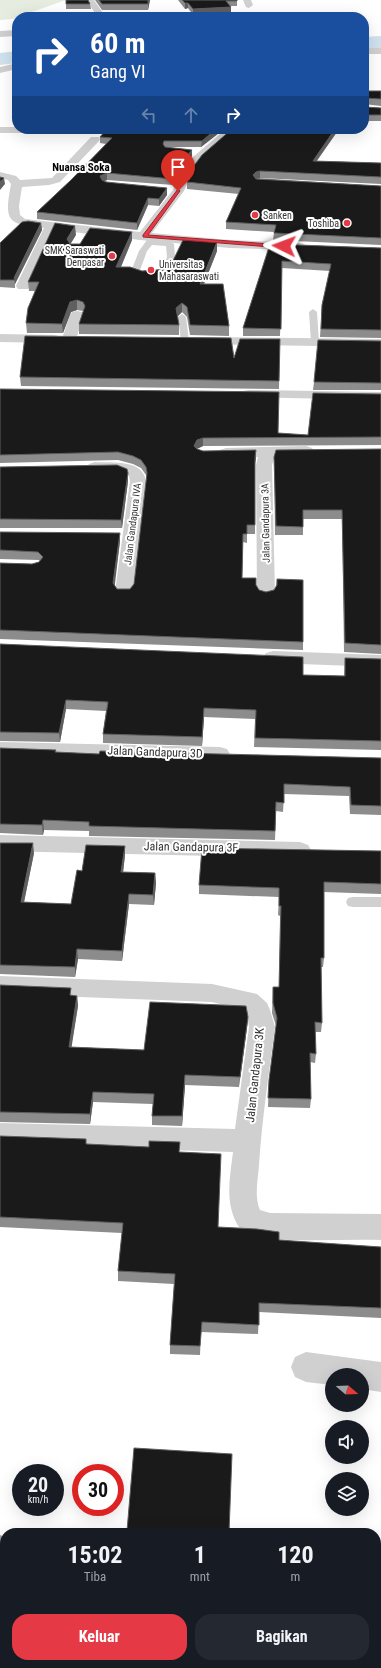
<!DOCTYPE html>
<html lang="id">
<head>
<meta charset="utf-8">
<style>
	body { margin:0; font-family:"Roboto Condensed",sans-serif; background:#242831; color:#f1f3f6; height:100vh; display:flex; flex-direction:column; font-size:15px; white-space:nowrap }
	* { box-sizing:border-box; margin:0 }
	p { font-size:13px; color:#9ea1a6 }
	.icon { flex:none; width:22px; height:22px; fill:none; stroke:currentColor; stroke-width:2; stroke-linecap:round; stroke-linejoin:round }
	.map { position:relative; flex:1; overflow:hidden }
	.panel { position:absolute; left:0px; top:1528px; width:381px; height:140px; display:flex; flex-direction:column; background:#171b24; border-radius:16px 16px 0 0; box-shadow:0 4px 16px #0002 }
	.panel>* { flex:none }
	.guide { position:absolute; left:12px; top:12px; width:357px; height:122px; border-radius:16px; box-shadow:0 4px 16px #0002; background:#1a4fa0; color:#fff; overflow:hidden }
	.needle { width:26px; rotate:109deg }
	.tools { position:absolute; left:325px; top:1368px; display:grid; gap:8px }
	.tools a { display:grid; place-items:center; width:44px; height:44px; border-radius:50%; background:#171b24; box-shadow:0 4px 16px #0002; font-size:20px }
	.speed { position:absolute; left:12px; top:1464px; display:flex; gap:8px; font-size:20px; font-weight:700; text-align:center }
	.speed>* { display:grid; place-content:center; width:52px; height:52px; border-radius:50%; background:#171b24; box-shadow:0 4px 16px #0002; line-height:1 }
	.speed small { font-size:10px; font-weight:400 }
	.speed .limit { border:6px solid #d22; background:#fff; color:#111 }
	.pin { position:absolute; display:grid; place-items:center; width:34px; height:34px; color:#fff; margin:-41px -17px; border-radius:50% 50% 50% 0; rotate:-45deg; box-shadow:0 0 4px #0007 }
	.pin .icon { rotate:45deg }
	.me { position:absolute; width:44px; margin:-22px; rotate:273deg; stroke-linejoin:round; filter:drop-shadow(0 0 3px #0008) }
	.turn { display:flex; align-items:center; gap:14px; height:84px; padding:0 12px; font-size:18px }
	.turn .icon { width:52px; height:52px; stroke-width:2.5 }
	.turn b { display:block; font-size:28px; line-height:34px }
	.lanes { display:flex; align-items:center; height:38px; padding:0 12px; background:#0003; justify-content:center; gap:20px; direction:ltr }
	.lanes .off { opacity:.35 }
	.eta { display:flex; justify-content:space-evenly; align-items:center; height:68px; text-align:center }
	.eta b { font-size:24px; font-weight:700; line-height:28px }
	.primary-button { display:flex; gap:8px; margin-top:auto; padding:8px 12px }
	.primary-button a { flex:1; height:46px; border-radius:16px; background:#e63946; color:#fff; font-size:16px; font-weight:700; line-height:46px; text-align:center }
	.primary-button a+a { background:#242831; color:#f1f3f6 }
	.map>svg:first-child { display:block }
	.green { fill:#e6ecdf }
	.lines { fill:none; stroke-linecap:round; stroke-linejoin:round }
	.river { fill:#cfe2ee; fill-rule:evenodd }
	.service { fill:#d0d0d0; fill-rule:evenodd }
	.minor { fill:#d0d0d0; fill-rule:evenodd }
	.trunk { fill:#a2a2a2; fill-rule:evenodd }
	.wall { fill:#8c8c8c }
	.shaded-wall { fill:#5f5f5f }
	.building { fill:#1a1a1a; stroke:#5f5f5f }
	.route { fill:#e63946; stroke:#96252e }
	.poi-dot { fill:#e63946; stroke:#fff; stroke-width:1.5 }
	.labels { text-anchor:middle; stroke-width:4; stroke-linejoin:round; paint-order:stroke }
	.far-poi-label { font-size:10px; fill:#333; stroke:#fff; text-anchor:start }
	.far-street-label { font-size:10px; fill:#333; stroke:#fff }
	.far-neighbourhood-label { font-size:11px; font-weight:bold; fill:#000; stroke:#fff }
	.street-label { font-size:12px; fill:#333; stroke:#fff }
</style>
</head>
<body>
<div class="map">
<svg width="381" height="1668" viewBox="0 0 381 1668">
	<rect width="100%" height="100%" fill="#fff"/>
	<!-- green -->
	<path class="green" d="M0,0H66L12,19L0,20Z"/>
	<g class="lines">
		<!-- river -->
		<g class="river">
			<path d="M381,36V48L364,49V37Z"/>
			<path d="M17,51V63L0,65V53Z"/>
		</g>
		<!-- service -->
		<g class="service">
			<path d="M147,240L170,242L174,244L175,257L169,275C161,278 136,282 130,274L139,251ZM152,245L166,246L167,257L162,272L158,274L139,273L147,251Z"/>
			<path d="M313,309L317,312L319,342L315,345L311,342L309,312Z"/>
			<path d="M182,314L186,317L189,341L185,344L181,341L178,317Z"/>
			<path d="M353,897H381V907H353L348,906L346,902L348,898Z"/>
		</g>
		<!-- minor -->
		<g class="minor">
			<path d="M86,0H94L103,13L102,17H94L95,13Z"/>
			<path d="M243,0H251L253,5L249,8L246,7Z"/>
			<path d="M17,30V36L0,37V31Z"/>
			<rect x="364" y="48" width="17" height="6"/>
			<path d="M17,63V69L0,73V67Z"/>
			<path d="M0,127H17V129H57L56,131L48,133H0Z"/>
			<path d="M226,129H237L201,161L192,173L184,191L152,233L230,240L300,243L304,244L306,247L304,250L230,248L140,240L56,230L30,286L28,289H18L16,286L44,228C7,224 4,222 11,184L8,180L0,178V172L16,176L20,180L52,178L91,137H99L100,139L99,141L60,182L49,185L22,187L19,206L20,215L25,219L140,232L173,190L181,172L193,157Z"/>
			<path d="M77,311L82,312L84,315L76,339L74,342L69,343L64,342L62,339L70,315L72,312Z"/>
			<path d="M0,334L54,335L59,336L61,339L59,342L54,343L0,342Z"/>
			<path d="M202,337L381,339V347L197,344L195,341L197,338Z"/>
			<path d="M248,390L381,392V400L243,397L241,394L243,391Z"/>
			<path d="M306,446L312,448L314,451L312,454L275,456L272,465L275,594L272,598L266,599L260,598L257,594L256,465L258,457L226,458L220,456L218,453L220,450L226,448Z"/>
			<path d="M95,462C112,463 143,459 146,481L133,592L130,596L124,597L118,596L115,592L130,481L129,476L123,473L89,470L87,467L89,464Z"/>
			<path d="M273,651L381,655V667L273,663L266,661L263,657L266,653Z"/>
			<path d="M0,742L220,747L227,749L230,754L227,759L220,761L0,756Z"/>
			<path d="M0,835L300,842L308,845L311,850L308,855L300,858L0,851Z"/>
			<path d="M0,976L212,984L257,994L267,1003L270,1010L275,1027C269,1073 262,1119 259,1165C258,1179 254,1197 260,1210L270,1213L381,1214V1240C344,1239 307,1242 270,1239C261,1238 245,1235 239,1227C224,1204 230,1177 233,1152L0,1145V1123L235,1129L249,1027L247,1014L240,1009L212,1002L0,994Z"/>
			<path d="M306,1352L381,1362V1392L362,1389V1375H332V1385L306,1382L295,1377L291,1367L295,1357Z"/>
		</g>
		<!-- trunk -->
		<g class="trunk">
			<path d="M0,1535L5,1537V1572L0,1570Z"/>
			<path d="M0,1608L5,1610V1646L0,1643Z"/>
			<path d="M49,1663H93L95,1668H51Z"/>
			<path d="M190,1663H234L236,1668H192Z"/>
		</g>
	</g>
	<!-- wall -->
	<g class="wall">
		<path d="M66,0L90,4L91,9H66Z"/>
		<path d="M95,0H150L148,10H102Z"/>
		<path d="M178,0H237V6H230L231,7V12L193,15L188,8L185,9Z"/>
		<path d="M13,88H17V106L14,93Z"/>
		<path d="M364,91H381V106L364,104Z"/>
		<path d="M364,107L381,108V121H364Z"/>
		<path d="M103,129H224L201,147H168L192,156L180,171L173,185L107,180L104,181L167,195L159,206L148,205L137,230L37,219V212L71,180L106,144L100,143V137L104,133H103Z"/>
		<path d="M232,129H339L317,161L381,163V184L260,178H256L381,186V245L273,240L274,232L226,229V222L239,194L187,189V182Z"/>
		<path d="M41,223L42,230L15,284V288L0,287V243Z"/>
		<path d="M132,232V240L121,267L142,271L169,269L217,251L204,284L229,326V336L190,335L187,317L182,312L178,316L179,325V335L79,334V324L83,311L77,310L71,312L63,333H27L26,323L35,291H29L28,282L76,235L70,244H80Z"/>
		<path d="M270,244L381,248V338L320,337L322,305L330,271L282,268L280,336H243V328Z"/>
		<path d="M280,339L279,389L21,386L20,377L234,358Z"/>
		<path d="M381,341V390H313L314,382Z"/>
		<path d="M0,389L278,433L308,435L381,394V445L203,446L196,449L203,451L256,459L255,464V534H247V543L243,542L242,578L256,585L259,590L266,592L274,590L276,586L277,579L303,642V650L0,639V563L32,564L39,562H40L39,560L0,559V532L120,541L114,585L117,589H130L134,584L147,478L146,475L141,468L133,464L118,460L0,463Z"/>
		<path d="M381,449V654L344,652L342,519H303V535H275L274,457Z"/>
		<path d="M0,467L128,481L122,528H0Z"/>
		<path d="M0,644L303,675L344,676L345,658L381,659V750L254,747L255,719L204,717L202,746L103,743V734L106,711L66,709L60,742L0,741Z"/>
		<path d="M0,748L56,750V752L99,754L381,758V815L350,814L349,796L284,794L283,812L276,811L275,840L89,836V831L44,830L43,835L0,833Z"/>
		<path d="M0,843L34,853L24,902L71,904L82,871L125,846V855L123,872L155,873L156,883L154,905L129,904L122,961L78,959L75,977L0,974Z"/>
		<path d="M381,851V894L324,892V958L323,967H321L322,1023L321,1032H315L316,1054L315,1063L310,1062L311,1099L310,1108L268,1107L269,1080L276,1026L272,1013L273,987H279L280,916L278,915L279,897L199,894V885Z"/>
		<path d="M0,985L77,996L78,1006L71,1047L144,1050L248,1017L247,1027L239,1087L185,1085L182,1126L152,1125V1116L153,1104L93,1102L90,1124L0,1122Z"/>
		<path d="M0,1136L180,1152L218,1227L279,1240L381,1247V1318L259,1312L258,1334L201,1332L200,1355L170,1354V1345L174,1284L118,1281V1271L122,1233L0,1227Z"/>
		<path d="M127,1531L229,1533H127Z"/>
	</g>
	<!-- shaded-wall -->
	<g class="shaded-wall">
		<path d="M148,0H150L148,10Z"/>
		<path d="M185,3H188V8L185,9Z"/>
		<path d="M231,7V12L193,15V9Z"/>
		<path d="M216,129H224L201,147L202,141Z"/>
		<path d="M335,129H339L312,167L313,161Z"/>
		<path d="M192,150V156L180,171L173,185V179L180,164Z"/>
		<path d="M260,171V178L256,179L253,175L256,172Z"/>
		<path d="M107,173V180L100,183V176Z"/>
		<path d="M4,178L5,184L0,190V182Z"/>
		<path d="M167,188V195L159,206V199Z"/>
		<path d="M148,198V205L137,230V223Z"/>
		<path d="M41,223L42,230L15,284L14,278Z"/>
		<path d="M75,226L76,235L68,248L67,239Z"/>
		<path d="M132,232V240L117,276L116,267Z"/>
		<path d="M217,242V251L200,294V284Z"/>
		<path d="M77,300V310L71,312L63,333L62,324L70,302Z"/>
		<path d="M182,303V312L177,317L176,308Z"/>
		<path d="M203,438V446L197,449L194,454V446L197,440Z"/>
		<path d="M256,450V459L254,465L255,457Z"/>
		<path d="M128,473V481L122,528L121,520Z"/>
		<path d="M120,533V541L114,592L113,583Z"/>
		<path d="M66,700V709L60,742L59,733Z"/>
		<path d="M204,708V717L202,746V737Z"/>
		<path d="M43,820L44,830L43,835L42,825Z"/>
		<path d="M33,843L34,853L22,912L21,902Z"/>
		<path d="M125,846V855L122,882L121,872Z"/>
		<path d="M155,873L156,883L154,905L153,895Z"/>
		<path d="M129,894V904L122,961V951Z"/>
		<path d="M77,949L78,959L75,977V967Z"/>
		<path d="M77,996L78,1006L70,1057L69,1047Z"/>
		<path d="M248,1017L247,1027L239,1087L240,1077Z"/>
		<path d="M185,1075V1085L182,1126V1116Z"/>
		<path d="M93,1092V1102L90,1124V1114Z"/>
	</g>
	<!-- building -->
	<g class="building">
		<path d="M66,0H88L90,4H66Z"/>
		<path d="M99,0H148V4H102Z"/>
		<path d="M182,0H237V1H226L231,7L193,9L188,3H185Z"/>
		<path d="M13,88H17V103Z"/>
		<path d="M364,91H381V99L365,98L364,99Z"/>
		<path d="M364,107L381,108V115H364Z"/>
		<path d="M107,129H216L202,141H164L163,144L165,147L192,150L180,164L173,179L107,173L100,176L102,180L106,182L167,188L159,199L148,198L137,223L37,212L71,180L112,138L100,137Z"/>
		<path d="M232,129H335L313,161L381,163V177L260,171L256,172L253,175L256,179L381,186V238L274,233L276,225L226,222L241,188L187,182L193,167L202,155Z"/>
		<path d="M0,177L4,178L0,182Z"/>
		<path d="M28,221L41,223L14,278L15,280H0V243L22,222Z"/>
		<path d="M55,223L75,226L67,239L70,244H80L90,228L132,232L116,267H130L142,271L169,269L183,240L217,242L200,284H223L229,326L190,325L187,307L182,303L176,308L179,325L79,324L85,306L83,302L77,300L70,302L62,324L26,323L28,308L39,282H28Z"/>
		<path d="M270,244L381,248V330L321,329L322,305L331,264L282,261L281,329L243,328Z"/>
		<path d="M25,336L231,338L234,358L240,339H280L279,381L20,377Z"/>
		<path d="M318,340L381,341V383L314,382Z"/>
		<path d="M0,389L279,392L278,433L308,435L313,393L381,394V437L203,438L197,440L194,446L197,449L203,451L256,450L255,457V525H247V534H243L242,578H256V585L259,590L266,592L274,590L277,585V579L303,580V642L0,630V563L32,564L39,562L43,557L38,552L0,550V532L120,533L113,583L117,589H130L134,584L147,473L146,467L141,460L133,456L118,452L0,455Z"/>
		<path d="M381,449V645L345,643L342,510H303V527L276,526L274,457L276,450Z"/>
		<path d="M117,465L127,469L128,473L121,520L0,519V467Z"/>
		<path d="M0,644L303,657V675L345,676V658L381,659V741L255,738L256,710L204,708L202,737L103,734L108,702L66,700L59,733L0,732Z"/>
		<path d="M0,748L56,750L55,752L99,754L100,751L381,758V806L351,805L350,787L284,784V803L276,802L275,831L89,826V822L43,820L42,825L0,824Z"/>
		<path d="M0,843H33L21,902L71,904L77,870L82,871L86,845L125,846L121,872L155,873L153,895L129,894L122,951L77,949L75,967L0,965Z"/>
		<path d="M202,848L381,851V884L324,882V958H321L322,1023L315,1022L316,1054L310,1053L311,1099L268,1098L269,1080L277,1018L273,1003V987H279L281,906H279V888L199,885Z"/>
		<path d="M0,985L71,988L70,995L77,996L69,1047L144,1050L150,1002L246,1006L248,1017L240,1077L185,1075L182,1116H152L154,1094L93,1092L90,1114L0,1112Z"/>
		<path d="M0,1136L86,1139V1144L149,1147V1141L180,1142L179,1152L221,1154L218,1227L257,1229L279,1232V1240L381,1247V1308L259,1303V1325L202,1322L200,1346L170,1345L175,1274L118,1271L123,1223L0,1217Z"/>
		<path d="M134,1448L232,1454L229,1533H158L127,1531Z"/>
	</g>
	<!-- route -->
	<path class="route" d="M178,189L180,191L148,235L284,245L286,246L284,248L143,237V235Z"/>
	<!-- markers -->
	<g class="poi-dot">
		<circle cx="255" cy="215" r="4"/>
		<circle cx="347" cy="223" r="4"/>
		<circle cx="112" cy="256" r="4"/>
		<circle cx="151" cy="270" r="4"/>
	</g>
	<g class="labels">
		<!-- far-poi labels -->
		<g class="far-poi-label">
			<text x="263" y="219">Sanken</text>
			<text x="339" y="227" text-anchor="end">Toshiba</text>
			<text x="104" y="254" text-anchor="end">SMK Saraswati<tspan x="104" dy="12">Denpasar</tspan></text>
			<text x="159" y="268">Universitas<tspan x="159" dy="12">Mahasaraswati</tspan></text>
		</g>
		<!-- far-street labels -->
		<g class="far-street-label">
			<text transform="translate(265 523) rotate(-91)" y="4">Jalan Gandapura 3A</text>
			<text transform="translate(132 524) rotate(-83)" y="4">Jalan Gandapura IVA</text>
		</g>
		<!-- far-neighbourhood labels -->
		<g class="far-neighbourhood-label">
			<text x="81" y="171">Nuansa Soka</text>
		</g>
		<!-- street labels -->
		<g class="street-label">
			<text transform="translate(155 752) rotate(2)" y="4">Jalan Gandapura 3D</text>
			<text transform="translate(191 847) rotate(1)" y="4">Jalan Gandapura 3F</text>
			<text transform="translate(255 1075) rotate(-84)" y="4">Jalan Gandapura 3K</text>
		</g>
	</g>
</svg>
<div class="tools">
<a><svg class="needle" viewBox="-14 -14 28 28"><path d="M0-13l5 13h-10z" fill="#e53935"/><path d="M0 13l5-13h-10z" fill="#9ea1a6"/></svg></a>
<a><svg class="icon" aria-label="sound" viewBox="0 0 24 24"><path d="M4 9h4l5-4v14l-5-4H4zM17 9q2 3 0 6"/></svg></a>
<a><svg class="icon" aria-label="layers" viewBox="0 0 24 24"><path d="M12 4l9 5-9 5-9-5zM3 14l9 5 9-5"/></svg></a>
</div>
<div class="speed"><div>20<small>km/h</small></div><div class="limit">30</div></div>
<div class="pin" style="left:178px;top:191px;background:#d93025"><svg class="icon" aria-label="arrive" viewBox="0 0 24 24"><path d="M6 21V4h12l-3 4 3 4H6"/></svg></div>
<svg class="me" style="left:284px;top:246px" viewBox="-20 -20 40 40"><path d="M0-17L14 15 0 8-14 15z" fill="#e63946" stroke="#fff" stroke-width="4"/></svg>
<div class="guide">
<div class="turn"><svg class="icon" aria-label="right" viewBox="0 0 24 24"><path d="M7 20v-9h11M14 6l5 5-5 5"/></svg><div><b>60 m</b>Gang VI</div></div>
<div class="lanes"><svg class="icon off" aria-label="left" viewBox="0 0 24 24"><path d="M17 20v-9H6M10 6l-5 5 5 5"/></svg><svg class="icon off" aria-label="ahead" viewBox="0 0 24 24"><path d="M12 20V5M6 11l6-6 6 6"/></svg><svg class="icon" aria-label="right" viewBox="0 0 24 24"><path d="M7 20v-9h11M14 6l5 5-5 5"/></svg></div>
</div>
<section class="panel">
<div class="eta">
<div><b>15:02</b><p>Tiba</p></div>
<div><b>1</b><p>mnt</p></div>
<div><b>120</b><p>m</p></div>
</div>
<div class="primary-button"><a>Keluar</a><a>Bagikan</a></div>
</section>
</div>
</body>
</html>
